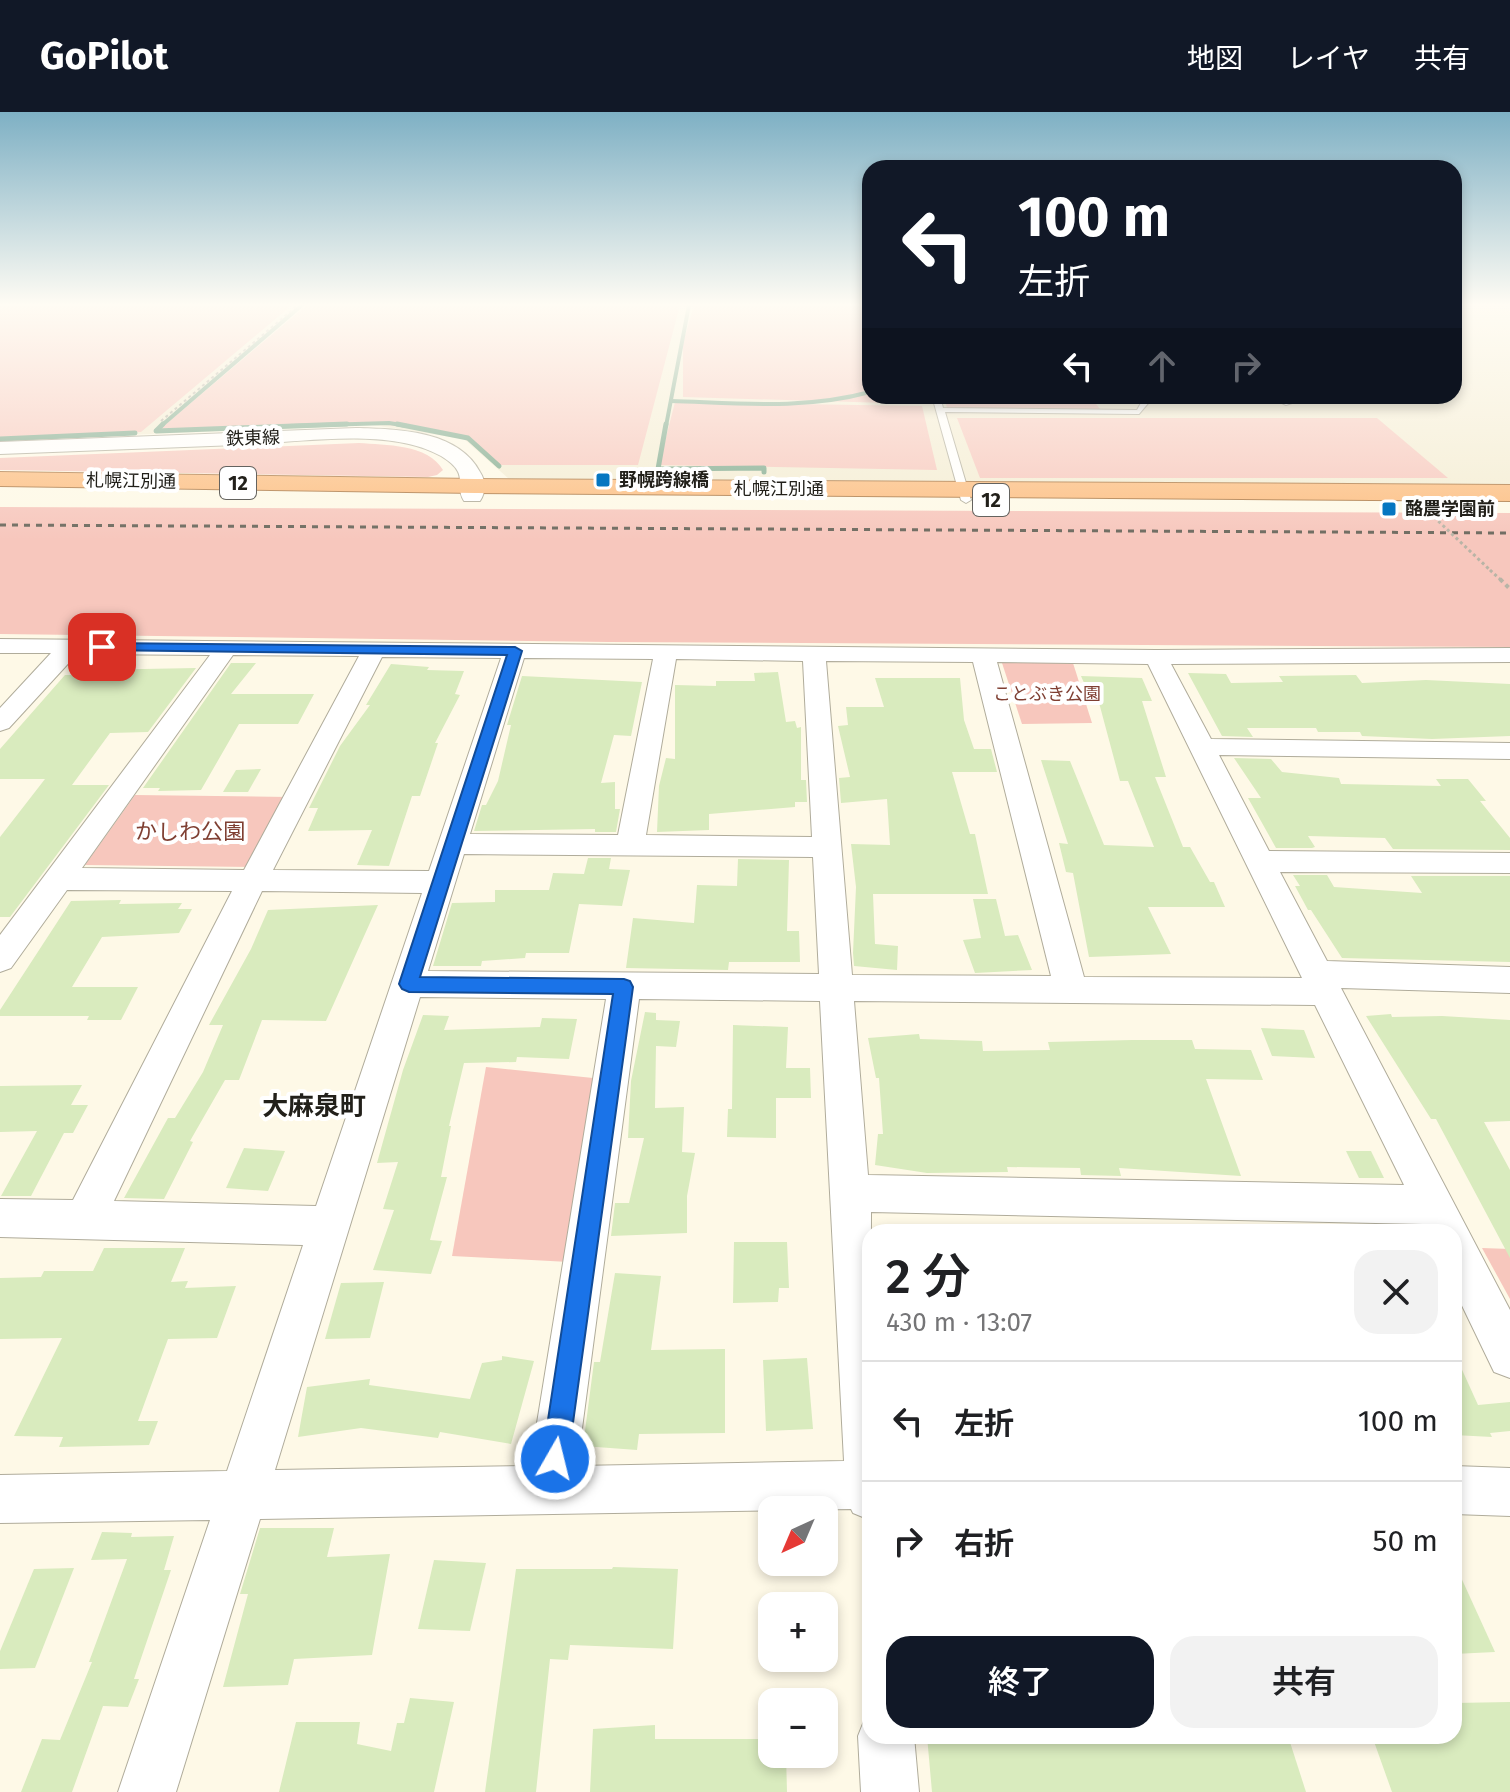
<!DOCTYPE html>
<html lang="ja">
<head>
<meta charset="utf-8">
<style>
	body { margin:0; font-family:"Fira Sans","Noto Sans JP",sans-serif; background:#f2f2f2; color:#202124; height:100vh; display:flex; flex-direction:column; font-size:30px; white-space:nowrap }
	* { box-sizing:border-box; margin:0 }
	p { font-size:26px; color:#757577 }
	.icon { flex:none; width:44px; height:44px; fill:none; stroke:currentColor; stroke-width:2; stroke-linecap:round; stroke-linejoin:round }
	.map { position:relative; flex:1; overflow:hidden }
	.side { position:absolute; left:862px; top:1112px; width:600px; height:520px; display:flex; flex-direction:column; background:#fff; border-radius:24px; box-shadow:0 4px 12px #0003 }
	.side>* { flex:none }
	.banner { position:absolute; left:862px; top:48px; width:600px; height:244px; border-radius:24px; box-shadow:0 4px 12px #0003; background:#111827; color:#fff; overflow:hidden }
	.needle { width:52px; rotate:224deg }
	.fabs { position:absolute; left:758px; top:1384px; display:grid; gap:16px }
	.fabs a { display:grid; place-items:center; width:80px; height:80px; border-radius:16px; background:#fff; box-shadow:0 4px 12px #0003; font-size:40px }
	.pin { position:absolute; display:grid; place-items:center; width:68px; height:68px; color:#fff; margin:-34px; border-radius:16px; box-shadow:0 4px 12px #0006 }
	.me { position:absolute; width:88px; margin:-44px; rotate:8deg; stroke-linejoin:round; filter:drop-shadow(0 0 6px #0008) }
	.turn { display:flex; align-items:center; gap:28px; height:168px; padding:0 24px; font-size:36px }
	.turn .icon { width:104px; height:104px; stroke-width:2.5 }
	.turn b { display:block; font-size:56px; line-height:68px }
	.lanes { display:flex; align-items:center; height:76px; padding:0 24px; background:#0003; justify-content:center; gap:40px; direction:ltr }
	.lanes .off { opacity:.35 }
	.round { display:grid; place-items:center; flex:none; width:84px; height:84px; border-radius:24px; background:#f2f2f2 }
	.head { display:flex; align-items:center; justify-content:space-between; height:136px; padding:0 24px }
	h1 { font-size:48px; font-weight:600; line-height:60px }
	.button { display:flex; gap:16px; margin-top:auto; padding:16px 24px }
	.button a { flex:1; height:92px; border-radius:24px; background:#111827; color:#fff; font-size:32px; font-weight:600; line-height:92px; text-align:center }
	.button a+a { background:#f2f2f2; color:#202124 }
	ul { padding:0; list-style:none }
	li { display:flex; align-items:center; gap:24px; height:120px; padding:0 24px; border-top:2px solid #e0e0e0 }
	li div { flex:1 }
	li b { display:block; font-size:30px }
	li em { font-style:normal }
	header { display:flex; align-items:center; gap:48px; box-sizing:border-box; height:112px; padding:0 40px; background:#111827; color:#fff }
	header strong { font-size:38px }
	nav { display:flex; gap:44px; margin-inline-start:auto; font-size:28px }
	.map>svg:first-child { display:block }
	.built { fill:#f4edd4 }
	.green { fill:#f7c7bd }
	.lines { fill:none; stroke-linecap:round; stroke-linejoin:round }
	.stream-far1 { stroke:#7fa98d; stroke-width:4 }
	.stream { stroke:#7fa98d; stroke-width:5 }
	.building { fill:#d9ebbe }
	.service-casing { stroke:#b0ac9b; stroke-width:2 }
	.minor-casing { stroke:#b0ac9b; stroke-width:2 }
	.tertiary-casing { stroke:#b0ac9b; stroke-width:2 }
	.trunk-casing { stroke:#af7c49; stroke-width:2 }
	.path-far2 { stroke:#b8b4a6; stroke-width:2; stroke-dasharray:3 3; stroke-linecap:butt }
	.path-far1 { stroke:#b8b4a6; stroke-width:3; stroke-dasharray:3 3; stroke-linecap:butt }
	.path { stroke:#b8b4a6; stroke-width:4; stroke-dasharray:4 4; stroke-linecap:butt }
	.service { fill:#fff; fill-rule:evenodd }
	.minor { fill:#fff; fill-rule:evenodd }
	.tertiary { fill:#fff; fill-rule:evenodd }
	.trunk { fill:#fcbe82; fill-rule:evenodd }
	.rail { stroke:#6d6a5f; stroke-width:3; stroke-dasharray:6 6; stroke-linecap:butt }
	.path-bridge { stroke:#b8b4a6; stroke-width:3; stroke-dasharray:3 3; stroke-linecap:butt }
	.route { fill:#1a73e8; stroke:#114b97; stroke-width:2 }
	.poi-dot { fill:#0676c1; stroke:#fff; stroke-width:3 }
	.labels { text-anchor:middle; stroke-width:8; stroke-linejoin:round; paint-order:stroke }
	.far-street-label { font-size:18px; fill:#22201a; stroke:#fff }
	.far-poi-label { font-size:18px; font-weight:bold; fill:#22201a; stroke:#fff; text-anchor:start }
	.far-park-label { font-size:18px; fill:#7f3f32; stroke:#fff }
	.shield { fill:#fff; stroke:#64635f; stroke-width:2 }
	.shield-label { font-size:20px; font-weight:bold; fill:#22201a }
	.park-label { font-size:22px; fill:#7f3f32; stroke:#fff }
	.quarter-label { font-size:26px; font-weight:bold; fill:#22201a; stroke:#fff }
</style>
</head>
<body>
<header>
<strong>GoPilot</strong>
<nav><a>地図</a><a>レイヤ</a><a>共有</a></nav>
</header>
<div class="map">
<svg width="1510" height="1680" viewBox="0 0 1510 1680">
	<rect width="100%" height="100%" fill="#fef9e7"/>
	<!-- built -->
	<path class="built" d="M0,193H870V284H1454V193H1510V373L509,367L464,327L372,313L0,328Z"/>
	<!-- green -->
	<g class="green">
		<path d="M0,193H292L141,320L0,325Z"/>
		<path d="M307,193H680L638,353H499L483,337L453,321L421,316L362,311L159,318Z"/>
		<path d="M694,193H870V284H920L921,292L683,285V231Z"/>
		<path d="M944,284H1090L1100,297L947,296Z"/>
		<path d="M675,290L922,294L937,358L659,353Z"/>
		<path d="M957,306H1377L1448,366H980Z"/>
		<path d="M359,331C385,333 428,332 443,358L437,363L428,365L0,358V346Z"/>
		<path d="M0,395L1510,401V535L609,530L0,522Z"/>
		<path d="M1002,551H1073L1092,611L1022,612Z"/>
		<path d="M135,683L289,685L252,755L85,753Z"/>
		<path d="M486,955L593,966L569,1150L452,1144Z"/>
		<path d="M1482,1136L1510,1137V1187Z"/>
	</g>
	<g class="lines">
		<!-- stream-far1 -->
		<g class="stream-far1">
			<path d="M671,289C738,291 804,298 870,280"/>
			<path d="M161,314L302,193"/>
			<path d="M288,314L389,311L407,314"/>
			<path d="M666,314L689,193"/>
		</g>
		<!-- stream -->
		<g class="stream">
			<path d="M397,312L468,326L499,354"/>
			<path d="M666,312L658,357L764,356V360"/>
			<path d="M157,318L163,312"/>
			<path d="M156,319L347,312"/>
			<path d="M0,327L135,321"/>
		</g>
	</g>
	<!-- building -->
	<g class="building">
		<path d="M231,551H256L231,582H314L298,612H239L201,678L158,679L160,676H143Z"/>
		<path d="M391,552L429,555L427,558L464,559L455,582L460,583L435,631H438L420,684H412L389,754L357,753L372,718L308,719L318,696H309L340,634L370,593H366Z"/>
		<path d="M196,556L148,620L110,621L72,673H109L10,805H0V725L45,667H0V637L65,563H85L89,558Z"/>
		<path d="M778,560L786,610L795,609L797,616L801,615V668H806L807,690H795V695L709,702V718L657,720L659,674L666,646L675,647V573L716,574V569H755L754,561Z"/>
		<path d="M1188,561L1226,562L1231,571L1283,570L1279,564L1356,563L1362,571L1426,568L1510,572V624L1432,627L1362,624L1360,620H1318L1316,616H1247L1253,625L1222,624Z"/>
		<path d="M522,564L642,570L631,624L614,623L601,671L615,670V697H620L616,720H595V717L474,719L482,693H486L498,669L511,613H507Z"/>
		<path d="M1081,564L1142,566L1152,589H1142L1166,665H1155L1183,735H1190L1210,770H1214L1225,795H1148L1171,842L1089,845L1073,761L1066,760L1059,731L1068,732L1041,648L1070,649L1104,733L1154,735L1128,669H1120L1098,587H1091Z"/>
		<path d="M875,566H960L964,608L974,637H991L997,660H952L970,722H975L988,782H873L875,832L898,834L897,858L854,854L853,841L856,775L851,732L890,733L887,687L841,691L839,666L850,665L838,614L848,613L846,595H884Z"/>
		<path d="M1234,646L1271,647L1282,660L1339,666L1341,672L1441,674L1436,667H1468L1486,689H1480L1510,726V738L1393,737L1385,726L1308,724L1315,735L1312,736H1276L1248,686H1261Z"/>
		<path d="M261,657L248,680H223L236,658Z"/>
		<path d="M588,746H611L609,757L630,758L622,794L579,792L569,841H526L525,846L482,849L481,854H433L452,791L495,790V778H549L553,761L584,762Z"/>
		<path d="M738,747L789,748L787,819H799L800,850H729L728,858L626,856L633,806L694,811L697,773L737,774Z"/>
		<path d="M1293,763H1327L1334,775L1422,781L1411,764H1510V850L1342,846L1311,798H1308L1295,774H1300Z"/>
		<path d="M973,787H996L1005,824L1018,823L1032,858L975,861L963,828L981,826Z"/>
		<path d="M121,788L119,792L182,791L178,797H192L179,821L102,825L72,875H138L121,908H87L89,904H0V898L71,789Z"/>
		<path d="M378,793L326,909L262,908L239,968H225L190,1029L193,1030L164,1087L124,1086L168,1006H175L203,960L223,913H209L251,837L268,798Z"/>
		<path d="M645,900L656,901V908L680,909L676,935L656,934L655,996L684,995L682,1040L695,1041L687,1084V1121L611,1124L615,1091H629L644,1026H628L631,969Z"/>
		<path d="M1391,902L1392,905L1442,904L1510,908V1009L1484,1010L1510,1058V1146L1436,1007H1431L1366,904Z"/>
		<path d="M423,903L449,904L444,918L540,915L542,906L577,907L569,947L517,945L516,950L464,951L449,1014H451L441,1065H447L430,1128L442,1129L431,1162L373,1158L394,1098L383,1097L398,1050L377,1051L403,958Z"/>
		<path d="M733,913L788,915L786,956H810L811,986H776V1026L727,1025L728,997H732Z"/>
		<path d="M1261,916L1304,918L1315,946L1272,944Z"/>
		<path d="M919,922L920,927L982,929L983,939L1050,938L1048,930L1132,928H1192L1195,937L1251,938L1263,968L1206,967L1241,1064L1119,1056L1121,1064L1081,1063L1080,1056L1007,1055L1008,1060L927,1061L875,1053L878,1022H883L879,966H876L868,926Z"/>
		<path d="M82,973L71,993H88L73,1021H64L31,1084H1L37,1019L0,1020V974Z"/>
		<path d="M244,1036L285,1039L268,1079L226,1076Z"/>
		<path d="M1346,1039H1371L1384,1066H1359Z"/>
		<path d="M734,1130H787L789,1176H779L778,1190L733,1191Z"/>
		<path d="M104,1136H185L171,1170L188,1169L185,1176L236,1174L217,1226L168,1227L138,1309H158L149,1333L59,1335L63,1325L14,1324L62,1226L0,1227V1166L41,1165L44,1159H93Z"/>
		<path d="M615,1161L661,1164L651,1238L725,1237V1321L639,1322L637,1338L583,1334L594,1250H600Z"/>
		<path d="M384,1170L370,1226L325,1227L341,1171Z"/>
		<path d="M1454,1240L1478,1293L1510,1290V1319L1490,1321L1492,1325L1454,1323Z"/>
		<path d="M502,1244L534,1249L511,1332L440,1320L438,1326L361,1316L298,1325L307,1275L370,1267L369,1273L470,1287L482,1251L502,1248Z"/>
		<path d="M807,1246L813,1317L766,1319L763,1248Z"/>
		<path d="M260,1416H334L327,1445L390,1442L372,1543L294,1547L288,1573L223,1575L248,1482H240Z"/>
		<path d="M102,1420L132,1421L131,1425L174,1424L164,1458H171L134,1567H139L128,1595L103,1594L72,1680H21L42,1627L60,1628L92,1550H89L127,1447L91,1448Z"/>
		<path d="M434,1448L486,1451L470,1519L418,1517Z"/>
		<path d="M1454,1450L1495,1540L1454,1542Z"/>
		<path d="M613,1455L678,1457L673,1537L570,1533L568,1548L550,1547L536,1680H485L516,1457H612Z"/>
		<path d="M74,1456L35,1556L0,1557V1539L34,1457Z"/>
		<path d="M410,1586L454,1590L434,1680H279L296,1610H360L357,1632L391,1639L397,1611H404Z"/>
		<path d="M1510,1590V1680H1392L1372,1624H1454V1591Z"/>
		<path d="M655,1613V1627H772V1642H786L787,1680H590L593,1617Z"/>
		<path d="M927,1624H1288L1306,1680H932Z"/>
	</g>
	<g class="lines">
		<!-- service casing -->
		<g class="service-casing">
			<g id="service">
				<path d="M932,284H940L943,296L1137,298L1142,289L1138,284H1146L1150,289L1139,302L945,300L971,388L966,391L961,388Z"/>
				<path d="M1301,284H1313L1286,293L1282,291Z"/>
			</g>
		</g>
		<!-- minor casing -->
		<g class="minor-casing">
			<g id="minor">
				<path d="M0,527L1156,538L1510,536V550L1171,552L1211,627L1510,631V647L1219,643L1269,739L1510,741V761L1280,760L1327,849L1510,855V881L1341,876L1510,1198V1266L1494,1260L1454,1177V1120H1427L1423,1112L871,1100L870,1408L853,1401L851,1397L260,1407L176,1680H118L210,1408L0,1411V1363L227,1359L303,1133L0,1125V1087L73,1088L232,779L67,778L11,856L0,860V823L210,543L77,542L9,616L0,619V596L51,541H0ZM233,543L359,544L244,758L82,756ZM382,545L501,546L429,759L273,758ZM524,546L653,547L618,723L470,722ZM676,547L803,549L812,725L646,723ZM826,549L973,550L1051,864L852,863ZM997,550L1148,552L1302,866L1084,865ZM464,742L813,745L819,862L428,859ZM262,779L422,781L316,1094L114,1089ZM420,885L606,887L530,1354L275,1358ZM639,887L820,889L844,1349L577,1354ZM854,889L1315,893L1404,1073L868,1063Z"/>
				<path d="M1454,1354L1510,1356V1404L1454,1402Z"/>
				<path d="M870,1603V1624H914L919,1680H861L858,1624L866,1604Z"/>
			</g>
		</g>
		<!-- tertiary casing -->
		<g class="tertiary-casing">
			<path id="tertiary" d="M356,316C397,317 458,318 480,360C486,369 486,380 480,389H464C453,372 472,363 441,344C389,314 296,331 237,333C158,336 79,339 0,342V330Z"/>
		</g>
		<!-- trunk casing -->
		<g class="trunk-casing">
			<path id="trunk" d="M0,360L475,367L1510,373V389L475,381L0,374Z"/>
		</g>
		<!-- path-far2 -->
		<path class="path-far2" d="M161,309L298,193"/>
		<!-- path-far1 -->
		<path class="path-far1" d="M1490,458L1502,469"/>
		<!-- path -->
		<path class="path" d="M1500,467L1510,477"/>
		<!-- service -->
		<use href="#service" class="service"/>
		<!-- minor -->
		<use href="#minor" class="minor"/>
		<!-- tertiary -->
		<use href="#tertiary" class="tertiary"/>
		<!-- trunk -->
		<use href="#trunk" class="trunk"/>
		<!-- rail -->
		<path class="rail" d="M0,413L1510,421"/>
		<!-- path-bridge -->
		<path class="path-bridge" d="M1434,405L1490,458"/>
	</g>
	<!-- sky -->
	<linearGradient id="sky" x2="0" y2="1"><stop stop-color="#7eb0c4"/><stop offset="0.45" stop-color="#fffcf4"/><stop offset="1" stop-color="#fffcf4" stop-opacity="0"/></linearGradient>
	<rect width="1510" height="428" fill="url(#sky)"/>
	<!-- route -->
	<path class="route" d="M102,531L515,535L522,539L420,865L624,867L630,869L633,875L568,1347L564,1356L555,1360L546,1356L542,1347L613,882L409,880L402,877L399,872L507,543L97,538L95,535Z"/>
	<!-- markers -->
	<g class="poi-dot">
		<rect x="595" y="360" width="16" height="16" rx="4"/>
		<rect x="1381" y="389" width="16" height="16" rx="4"/>
	</g>
	<g class="labels">
		<!-- far-street labels -->
		<g class="far-street-label">
			<text transform="translate(253 326) rotate(-2)" y="6">鉄東線</text>
			<text transform="translate(131 369) rotate(1)" y="6">札幌江別通</text>
			<text x="779" y="383">札幌江別通</text>
		</g>
		<!-- far-poi labels -->
		<g class="far-poi-label">
			<text x="619" y="374">野幌跨線橋</text>
			<text x="1405" y="403">酪農学園前</text>
		</g>
		<!-- far-park labels -->
		<g class="far-park-label">
			<text x="1047" y="588">ことぶき公園</text>
		</g>
		<!-- shield labels -->
		<g class="shield">
			<rect x="220" y="355" width="36" height="32" rx="6"/>
			<rect x="973" y="372" width="36" height="32" rx="6"/>
		</g>
		<g class="shield-label">
			<text x="238" y="378">12</text>
			<text x="991" y="395">12</text>
		</g>
		<!-- park labels -->
		<g class="park-label">
			<text x="190" y="727">かしわ公園</text>
		</g>
		<!-- quarter labels -->
		<g class="quarter-label">
			<text x="314" y="1003">大麻泉町</text>
		</g>
	</g>
</svg>
<div class="fabs">
<a><svg class="needle" viewBox="-14 -14 28 28"><path d="M0-13l5 13h-10z" fill="#e53935"/><path d="M0 13l5-13h-10z" fill="#757577"/></svg></a>
<a>+</a>
<a>−</a>
</div>
<div class="pin" style="left:102px;top:535px;background:#d93025"><svg class="icon" aria-label="arrive" viewBox="0 0 24 24"><path d="M6 21V4h12l-3 4 3 4H6"/></svg></div>
<svg class="me" style="left:555px;top:1347px" viewBox="-20 -20 40 40"><circle r="17" fill="#1a73e8" stroke="#fff" stroke-width="3"/><path d="M0-11L8 9 0 5-8 9z" fill="#fff"/></svg>
<div class="banner">
<div class="turn"><svg class="icon" aria-label="left" viewBox="0 0 24 24"><path d="M17 20v-9H6M10 6l-5 5 5 5"/></svg><div><b>100 m</b>左折</div></div>
<div class="lanes"><svg class="icon" aria-label="left" viewBox="0 0 24 24"><path d="M17 20v-9H6M10 6l-5 5 5 5"/></svg><svg class="icon off" aria-label="ahead" viewBox="0 0 24 24"><path d="M12 20V5M6 11l6-6 6 6"/></svg><svg class="icon off" aria-label="right" viewBox="0 0 24 24"><path d="M7 20v-9h11M14 6l5 5-5 5"/></svg></div>
</div>
<section class="side">
<div class="head"><div><h1>2 分</h1><p>430 m · 13:07</p></div><a class="round"><svg class="icon" aria-label="close" viewBox="0 0 24 24"><path d="M6 6l12 12M18 6L6 18"/></svg></a></div>
<ul>
<li><svg class="icon" aria-label="left" viewBox="0 0 24 24"><path d="M17 20v-9H6M10 6l-5 5 5 5"/></svg><div><b>左折</b></div><em>100 m</em></li>
<li><svg class="icon" aria-label="right" viewBox="0 0 24 24"><path d="M7 20v-9h11M14 6l5 5-5 5"/></svg><div><b>右折</b></div><em>50 m</em></li>
</ul>
<div class="button"><a>終了</a><a>共有</a></div>
</section>
</div>
</body>
</html>
